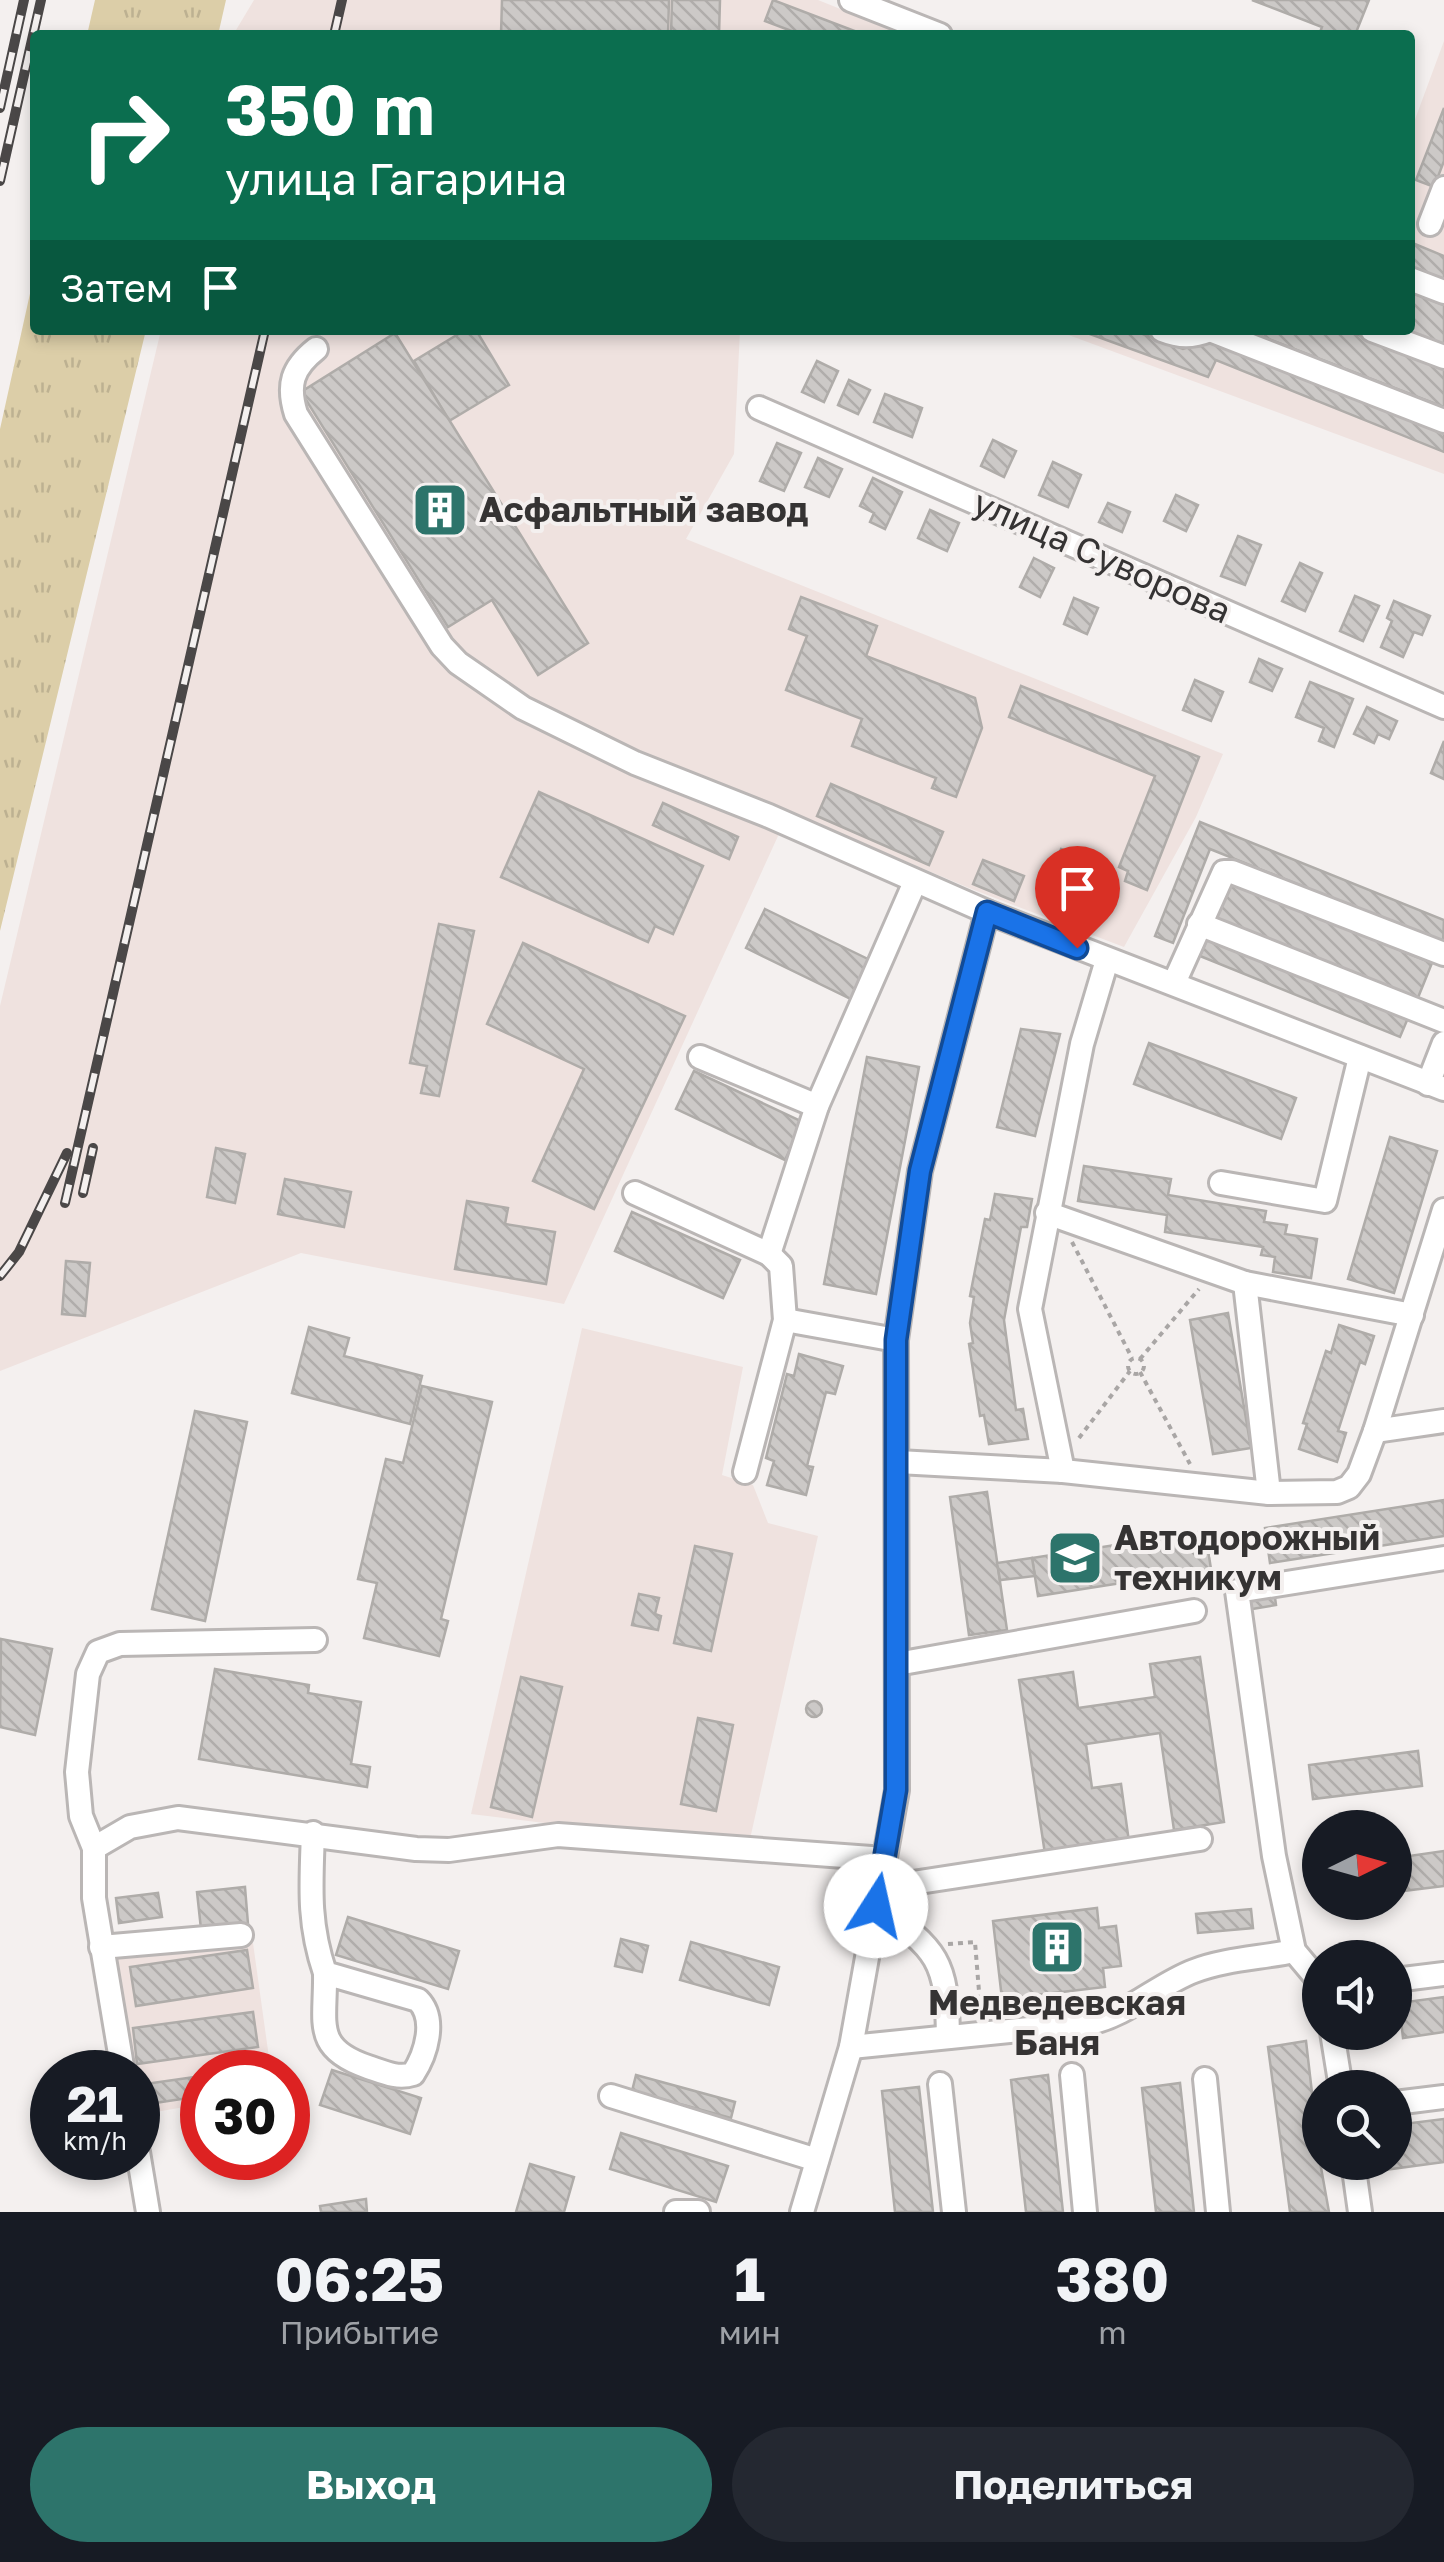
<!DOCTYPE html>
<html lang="ru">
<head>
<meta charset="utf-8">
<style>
	body { margin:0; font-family:"Golos Text",sans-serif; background:#242831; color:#f1f3f6; height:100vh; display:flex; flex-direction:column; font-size:38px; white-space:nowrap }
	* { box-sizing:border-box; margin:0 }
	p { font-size:32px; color:#9ea1a6 }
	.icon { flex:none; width:55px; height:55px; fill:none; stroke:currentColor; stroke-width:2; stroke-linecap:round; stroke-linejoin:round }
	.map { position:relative; height:2212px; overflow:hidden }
	.side { display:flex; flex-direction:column; background:#171b24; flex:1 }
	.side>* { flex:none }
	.top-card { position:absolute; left:30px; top:30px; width:1385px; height:305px; border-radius:10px; box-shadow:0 5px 15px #0003; background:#0b6e4f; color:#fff; overflow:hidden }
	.needle { width:65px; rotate:85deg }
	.fabs { position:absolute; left:1302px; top:1810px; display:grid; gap:20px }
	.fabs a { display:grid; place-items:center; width:110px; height:110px; border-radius:50%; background:#171b24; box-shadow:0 5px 15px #0003; font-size:50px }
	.speed { position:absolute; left:30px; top:2050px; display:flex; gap:20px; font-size:50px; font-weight:700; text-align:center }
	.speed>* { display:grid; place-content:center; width:130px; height:130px; border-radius:50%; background:#171b24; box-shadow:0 5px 15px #0003; line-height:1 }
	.speed small { font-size:25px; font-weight:400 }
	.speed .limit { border:15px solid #d22; background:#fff; color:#111 }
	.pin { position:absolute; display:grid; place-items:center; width:85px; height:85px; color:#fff; margin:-102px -42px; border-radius:50% 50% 50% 0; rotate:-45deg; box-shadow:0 0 10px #0007 }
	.pin .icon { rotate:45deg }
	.me { position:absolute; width:110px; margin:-55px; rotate:10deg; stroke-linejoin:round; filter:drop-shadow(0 0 8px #0008) }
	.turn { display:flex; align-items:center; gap:35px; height:210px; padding:0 30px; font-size:45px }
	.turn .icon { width:130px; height:130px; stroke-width:2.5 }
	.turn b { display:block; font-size:70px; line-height:85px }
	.then { display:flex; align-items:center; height:95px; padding:0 30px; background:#0003; gap:20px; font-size:38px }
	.eta { display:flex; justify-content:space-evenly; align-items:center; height:170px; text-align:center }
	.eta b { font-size:60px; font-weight:700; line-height:70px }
	.button { display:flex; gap:20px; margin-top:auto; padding:20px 30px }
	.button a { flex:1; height:115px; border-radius:60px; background:#2d746b; color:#fff; font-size:40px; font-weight:700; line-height:115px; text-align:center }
	.button a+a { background:#242831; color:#f1f3f6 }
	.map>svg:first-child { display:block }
	.built { fill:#efe2df }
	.park { fill:url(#park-tufts) }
	.building { fill:url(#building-back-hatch); stroke:#afaca9; stroke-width:2.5 }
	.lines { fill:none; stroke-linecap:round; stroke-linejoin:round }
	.minor-casing { stroke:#bab6b5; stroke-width:28 }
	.path { stroke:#a9a6a5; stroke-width:4; stroke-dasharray:5 5; stroke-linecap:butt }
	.minor { stroke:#fff; stroke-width:22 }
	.rail-casing { stroke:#4a4747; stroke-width:10 }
	.rail { stroke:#f4f0ef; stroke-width:6; stroke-dasharray:19; stroke-linecap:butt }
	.route-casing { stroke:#114b97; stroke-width:25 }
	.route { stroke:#1a73e8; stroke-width:18 }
	.labels { text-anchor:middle; stroke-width:8; stroke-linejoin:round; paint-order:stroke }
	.poi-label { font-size:35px; font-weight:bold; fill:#353333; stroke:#f4f0ef; text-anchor:start }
	.street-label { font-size:35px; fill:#353333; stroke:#f4f0ef }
</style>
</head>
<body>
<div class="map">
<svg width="1444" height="2212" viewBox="0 0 1444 2212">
	<defs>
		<pattern id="park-tufts" width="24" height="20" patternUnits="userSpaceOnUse" patternTransform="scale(2.5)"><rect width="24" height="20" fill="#dccea8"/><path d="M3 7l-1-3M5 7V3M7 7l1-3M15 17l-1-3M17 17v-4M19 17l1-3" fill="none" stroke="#bdb191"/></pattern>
		<pattern id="building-back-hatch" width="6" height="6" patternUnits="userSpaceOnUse" patternTransform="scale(2.5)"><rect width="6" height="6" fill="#ccc9c7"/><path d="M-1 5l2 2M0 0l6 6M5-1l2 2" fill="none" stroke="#b0adab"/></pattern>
	</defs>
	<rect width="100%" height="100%" fill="#f4f0ef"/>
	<!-- built -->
	<g class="built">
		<path d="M254,0H818L905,35H233Z"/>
		<path d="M1444,41V474L1055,330H1410V133Z"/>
		<path d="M161,330H740L734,454L686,539L1223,754L1196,817L1124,947L969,888L789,812L564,1304L301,1253L0,1371V1006Z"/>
		<path d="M582,1328L743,1367L722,1475L753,1485L768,1523L818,1536L748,1848L471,1814Z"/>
		<path d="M253,1943L271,2072H202V2104L138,2115V2072H130L114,1957Z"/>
	</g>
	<!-- park -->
	<g class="park">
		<path d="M95,0H226L218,35H87Z"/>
		<path d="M35,271V330H146L0,931V429Z"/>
	</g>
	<!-- building -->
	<g class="building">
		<path d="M502,0H669L668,35H501Z"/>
		<path d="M672,0H720L719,35H671Z"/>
		<path d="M773,0L865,35H802L765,21Z"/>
		<path d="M1252,0H1369L1355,35H1319L1322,27Z"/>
		<path d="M1444,108V161L1434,187L1416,180Z"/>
		<path d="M1410,242L1444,256V280L1410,266Z"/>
		<path d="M1410,292L1444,305V345L1404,330H1410Z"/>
		<path d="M465,330H476L509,385L449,421L414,361Z"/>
		<path d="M1079,330H1132L1183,349L1209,340L1444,431V452L1216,360L1208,377Z"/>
		<path d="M1245,330H1346L1444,368V407Z"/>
		<path d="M395,333L588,643L538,675L492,600L448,627L301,392Z"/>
		<path d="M817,361L838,371L824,402L802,392Z"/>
		<path d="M849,380L870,390L858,414L838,405Z"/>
		<path d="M885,394L922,408L912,437L874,422Z"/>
		<path d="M993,440L1016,451L1004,477L981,466Z"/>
		<path d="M777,443L801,453L784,491L760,481Z"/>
		<path d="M818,458L842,469L829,497L805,487Z"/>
		<path d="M1053,462L1081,475L1068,507L1039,495Z"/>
		<path d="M873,478L902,492L885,529L870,522L874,513L860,506Z"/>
		<path d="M1176,495L1198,505L1186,531L1164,521Z"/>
		<path d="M1108,503L1130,512L1122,532L1099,522Z"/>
		<path d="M930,510L959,523L947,551L918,538Z"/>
		<path d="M1238,536L1261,545L1245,585L1221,576Z"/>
		<path d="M1034,558L1054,568L1040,597L1020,587Z"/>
		<path d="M1300,563L1322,573L1305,611L1282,601Z"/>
		<path d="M1355,596L1379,606L1363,641L1340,631Z"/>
		<path d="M801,597L877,626L866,656L975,698L982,728L956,797L932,788L936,778L852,746L862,719L786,690L807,636L789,629Z"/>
		<path d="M1074,598L1098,608L1087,634L1064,624Z"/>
		<path d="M1394,601L1430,616L1422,635L1414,632L1403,657L1381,647L1392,621L1387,618Z"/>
		<path d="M1259,659L1282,669L1272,691L1250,682Z"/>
		<path d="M1195,680L1223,692L1211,721L1183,710Z"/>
		<path d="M1310,682L1353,699L1334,747L1319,741L1324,728L1296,717Z"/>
		<path d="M1021,686L1199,757L1147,890L1125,881L1128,871L1119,867L1155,776L1009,717Z"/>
		<path d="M1367,707L1397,721L1389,739L1378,734L1374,743L1354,734Z"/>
		<path d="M1444,741V779L1431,773Z"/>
		<path d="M831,784L943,832L929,865L817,816Z"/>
		<path d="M539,792L703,866L673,934L655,926L648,942L501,877Z"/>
		<path d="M663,803L738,837L729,859L653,825Z"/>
		<path d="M1200,822L1444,920L1443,943L1210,849L1173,943L1155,936Z"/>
		<path d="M1061,849L1113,869L1099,905L1047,885Z"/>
		<path d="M983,860L1024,876L1014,901L973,884Z"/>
		<path d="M1229,881L1432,963L1417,1000L1215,918Z"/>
		<path d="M765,909L872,961L853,1000L746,948Z"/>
		<path d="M439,924L474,931L439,1096L421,1093L427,1066L410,1063Z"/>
		<path d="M1208,937L1408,1018L1400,1037L1200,956Z"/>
		<path d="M523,943L685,1016L594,1209L533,1181L584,1069L487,1024Z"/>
		<path d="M1021,1029L1060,1034L1035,1136L997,1127Z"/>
		<path d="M1149,1043L1296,1098L1281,1139L1134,1084Z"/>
		<path d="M867,1057L919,1067L876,1294L824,1284Z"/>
		<path d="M694,1071L803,1122L785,1160L676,1109Z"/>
		<path d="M1390,1137L1437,1151L1394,1293L1348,1279Z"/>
		<path d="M216,1148L245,1154L235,1203L207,1197Z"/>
		<path d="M1084,1166L1171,1179L1168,1195L1266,1211L1264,1222L1287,1225L1285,1234L1317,1239L1311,1278L1273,1272L1275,1257L1261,1255L1263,1247L1165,1232L1167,1215L1078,1201Z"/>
		<path d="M285,1179L351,1192L344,1227L278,1214Z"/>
		<path d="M995,1194L1032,1199L1027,1227H1021L1004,1320L1016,1410L1023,1409L1028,1439L989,1444L984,1415L980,1416L969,1344L973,1343L970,1323L974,1297L970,1296L985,1219L990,1220Z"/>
		<path d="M467,1201L508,1208L505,1224L555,1232L546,1284L455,1269Z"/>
		<path d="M632,1212L740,1260L723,1298L615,1251Z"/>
		<path d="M66,1261L90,1263L85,1316L62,1314Z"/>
		<path d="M1228,1313L1251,1448L1213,1454L1190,1320Z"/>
		<path d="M1339,1325L1374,1336L1365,1364L1360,1362L1338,1431L1346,1433L1337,1462L1299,1449L1307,1424L1303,1423L1326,1351L1331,1353Z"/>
		<path d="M309,1327L349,1338L344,1356L422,1376L410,1424L292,1393Z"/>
		<path d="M799,1354L843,1366L835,1394L826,1392L807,1466L813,1467L806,1495L767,1485L774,1461L766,1458L787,1374L794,1376Z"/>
		<path d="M422,1386L492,1402L441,1619L448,1621L439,1656L364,1638L377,1583L358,1579L386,1459L403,1463Z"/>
		<path d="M195,1411L247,1422L205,1621L152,1609Z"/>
		<path d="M987,1492L1007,1630L969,1635L950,1497Z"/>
		<path d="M1444,1500V1536L1270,1563L1265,1528Z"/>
		<path d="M1205,1531L1211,1569L1038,1596L1032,1558Z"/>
		<path d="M695,1546L732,1554L711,1651L674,1643Z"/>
		<path d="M1032,1558L1035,1576L1000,1580L997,1563Z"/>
		<path d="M1274,1590L1276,1605L1246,1610L1244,1594Z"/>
		<path d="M639,1594L659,1598L655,1614L661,1616L658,1630L632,1625Z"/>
		<path d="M1,1639L52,1649L35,1735L0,1727Z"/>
		<path d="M1200,1657L1224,1822L1174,1830L1160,1733L1086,1744L1092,1788L1121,1784L1129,1842L1045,1854L1019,1680L1073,1672L1078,1708L1155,1697L1150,1664Z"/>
		<path d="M215,1669L309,1685L308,1693L361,1702L351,1764L370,1767L367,1787L199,1759Z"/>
		<path d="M521,1677L562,1687L532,1817L491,1807Z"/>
		<circle cx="814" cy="1709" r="8"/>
		<path d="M698,1718L733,1725L716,1811L681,1804Z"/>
		<path d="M1418,1751L1422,1786L1313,1799L1309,1765Z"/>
		<path d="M1444,1851V1886L1395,1892V1858Z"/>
		<path d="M245,1887L248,1924L201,1929L197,1892Z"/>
		<path d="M158,1893L162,1917L119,1923L116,1898Z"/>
		<path d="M1097,1908L1099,1928L1116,1926L1121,1966L1103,1968L1105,1987L1002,1999L993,1921Z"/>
		<path d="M1251,1909L1253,1928L1198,1933L1196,1914Z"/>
		<path d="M348,1917L459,1951L448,1989L336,1955Z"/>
		<path d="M621,1939L648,1946L642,1972L615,1966Z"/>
		<path d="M691,1942L779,1967L769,2005L680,1980Z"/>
		<path d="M247,1950L253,1988L136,2006L130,1967Z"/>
		<path d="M1444,1997V2032L1403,2038L1399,2003Z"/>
		<path d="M253,2012L258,2047L137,2064L133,2028Z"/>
		<path d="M1306,2041L1320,2162L1329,2212H1290L1268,2047Z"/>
		<path d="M332,2070L421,2098L410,2134L320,2105Z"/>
		<path d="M636,2075L735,2102L731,2118L632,2091Z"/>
		<path d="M1048,2075L1063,2212H1026L1011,2080Z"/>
		<path d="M202,2076V2096L148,2104L145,2084Z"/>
		<path d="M1180,2083L1194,2212H1156L1142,2088Z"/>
		<path d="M919,2087L933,2212H895L882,2091Z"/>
		<path d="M1444,2119V2162L1384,2170L1383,2162H1395V2125Z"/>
		<path d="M621,2133L728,2166L716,2202L610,2169Z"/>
		<path d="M530,2164L574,2177L564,2212H516Z"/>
		<path d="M366,2199L367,2212H321L320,2206Z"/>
	</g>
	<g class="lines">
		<!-- minor casing -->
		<g class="minor-casing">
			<g id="minor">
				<path d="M851,0L940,35"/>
				<path d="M1430,224L1444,188"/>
				<path d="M1410,279L1444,292"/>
				<path d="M1162,330C1180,337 1192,337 1210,330"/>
				<path d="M1210,330L1444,421"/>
				<path d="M1372,330L1444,357"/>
				<path d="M316,349C292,368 287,385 296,414L442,646L458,663L523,708L635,763L769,816L987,912L1444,1089"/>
				<path d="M759,408L1444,707"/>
				<path d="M1199,924L1444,1021"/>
				<path d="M1174,983L1224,872H1232L1444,954"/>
				<path d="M700,1057L817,1106"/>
				<path d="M1428,1084L1444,1043"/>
				<path d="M1221,1183L1325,1201L1360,1057"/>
				<path d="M635,1193L769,1254L817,1106L915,882"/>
				<path d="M1047,1213L1245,1283L1269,1493"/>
				<path d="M1245,1283L1412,1315"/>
				<path d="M785,1320L896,1340"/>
				<path d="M1375,1431L1444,1421"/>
				<path d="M898,1462L1063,1471L1269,1493L1337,1492L1349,1487L1359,1474L1375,1431L1444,1210"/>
				<path d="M1063,1471L1030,1309L1082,1044L1107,960"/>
				<path d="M745,1472L785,1320L781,1266L769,1254"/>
				<path d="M897,1664L1194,1611"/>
				<path d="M313,1833C311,1886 308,1923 325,1973L418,2000C437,2019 426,2054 413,2074C397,2079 383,2072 368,2067C312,2048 326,2023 325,1973"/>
				<path d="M94,1848L130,1827L178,1818L416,1849L449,1850L558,1835L885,1859"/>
				<path d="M880,1888L1200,1839"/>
				<path d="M876,1906C938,1950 947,1960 948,2037"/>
				<path d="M101,1947L241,1935"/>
				<path d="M1395,1980L1444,1974"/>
				<path d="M1320,1982L1294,1951L1274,1856L1237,1591L1444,1558"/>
				<path d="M1332,2032L1341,2088"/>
				<path d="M851,2047L1089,2023C1128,2015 1157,1985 1194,1971C1225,1959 1261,1958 1294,1951"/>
				<path d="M123,2072L94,1898V1848L81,1816L77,1772L88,1674L98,1652L120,1644L315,1640"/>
				<path d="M1072,2075L1085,2212"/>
				<path d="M1205,2079L1218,2212"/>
				<path d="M940,2084L954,2212"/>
				<path d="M611,2096L817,2160"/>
				<path d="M1395,2103L1444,2097"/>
				<path d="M138,2152L148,2212"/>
				<path d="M1353,2162L1360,2212"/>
				<path d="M676,2212H698"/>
				<path d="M802,2212L851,2047L897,1790L896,1340L920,1171L987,912"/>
			</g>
		</g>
		<!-- path -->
		<g class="path">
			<path d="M1072,1242L1132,1358"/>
			<circle cx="1136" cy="1366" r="8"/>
			<path d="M1140,1359L1199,1289"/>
			<path d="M1140,1372L1190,1464"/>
			<path d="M1079,1438L1130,1371"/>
			<path d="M948,1944L975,1942L981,2016"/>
		</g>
		<!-- minor -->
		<use href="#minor" class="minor"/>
		<!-- rail casing -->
		<g class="rail-casing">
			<g id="rail">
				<path d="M334,35L342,0"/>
				<path d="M0,108L24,0"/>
				<path d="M0,181L41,0"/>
				<path d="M83,1193L93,1148"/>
				<path d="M65,1203L265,330"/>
				<path d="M0,1276L19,1252L67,1153"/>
			</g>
		</g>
		<!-- rail -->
		<use href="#rail" class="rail"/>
	</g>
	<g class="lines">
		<!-- route casing -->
		<g class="route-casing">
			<path id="route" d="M876,1906L896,1790V1340L920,1171L987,912L1077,948"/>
		</g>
		<!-- route -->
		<use href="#route" class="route"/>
	</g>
	<!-- icons -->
	<defs>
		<g id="building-square" transform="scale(2.875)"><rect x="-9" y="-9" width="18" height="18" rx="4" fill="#2d746b" stroke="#f4f0ef"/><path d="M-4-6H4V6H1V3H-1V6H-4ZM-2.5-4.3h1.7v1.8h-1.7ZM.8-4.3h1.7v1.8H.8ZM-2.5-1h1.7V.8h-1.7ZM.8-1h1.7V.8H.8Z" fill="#fff"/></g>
		<g id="university-square" transform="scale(2.875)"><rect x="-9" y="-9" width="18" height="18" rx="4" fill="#2d746b" stroke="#f4f0ef"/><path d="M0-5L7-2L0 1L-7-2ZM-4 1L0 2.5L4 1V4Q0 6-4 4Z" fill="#fff"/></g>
	</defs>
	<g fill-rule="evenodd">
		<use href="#building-square" x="440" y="510"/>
		<use href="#university-square" x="1075" y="1558"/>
		<use href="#building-square" x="1057" y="1947"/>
	</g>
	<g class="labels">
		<!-- poi labels -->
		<g class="poi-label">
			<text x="479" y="522">Асфальтный завод</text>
			<text x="1114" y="1550">Автодорожный<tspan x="1114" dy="40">техникум</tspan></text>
			<text x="1057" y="2015" text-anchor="middle">Медведевская<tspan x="1057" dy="40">Баня</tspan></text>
		</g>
		<!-- street labels -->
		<g class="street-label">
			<text transform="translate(1102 557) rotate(24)" y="12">улица Суворова</text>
		</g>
	</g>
</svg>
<div class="fabs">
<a><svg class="needle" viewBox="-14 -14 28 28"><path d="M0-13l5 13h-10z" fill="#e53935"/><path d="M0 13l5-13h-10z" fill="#9ea1a6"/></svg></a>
<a><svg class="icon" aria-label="sound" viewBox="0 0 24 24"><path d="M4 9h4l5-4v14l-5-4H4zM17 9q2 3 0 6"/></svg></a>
<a><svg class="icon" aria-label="search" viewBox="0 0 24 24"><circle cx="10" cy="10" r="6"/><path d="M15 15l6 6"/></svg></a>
</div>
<div class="speed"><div>21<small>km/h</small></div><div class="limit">30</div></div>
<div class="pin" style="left:1077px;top:948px;background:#d93025"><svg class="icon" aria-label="arrive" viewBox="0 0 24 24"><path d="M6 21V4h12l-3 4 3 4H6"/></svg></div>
<svg class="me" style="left:876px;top:1906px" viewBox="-20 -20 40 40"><circle r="19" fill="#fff"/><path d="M0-13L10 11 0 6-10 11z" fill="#1a73e8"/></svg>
<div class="top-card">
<div class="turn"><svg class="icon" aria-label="right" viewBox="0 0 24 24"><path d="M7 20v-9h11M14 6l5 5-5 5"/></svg><div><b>350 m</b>улица Гагарина</div></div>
<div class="then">Затем<svg class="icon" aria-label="arrive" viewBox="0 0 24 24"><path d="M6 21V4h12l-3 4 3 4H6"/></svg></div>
</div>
</div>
<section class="side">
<div class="eta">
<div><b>06:25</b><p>Прибытие</p></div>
<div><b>1</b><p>мин</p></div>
<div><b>380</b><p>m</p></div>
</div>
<div class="button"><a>Выход</a><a>Поделиться</a></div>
</section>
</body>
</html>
